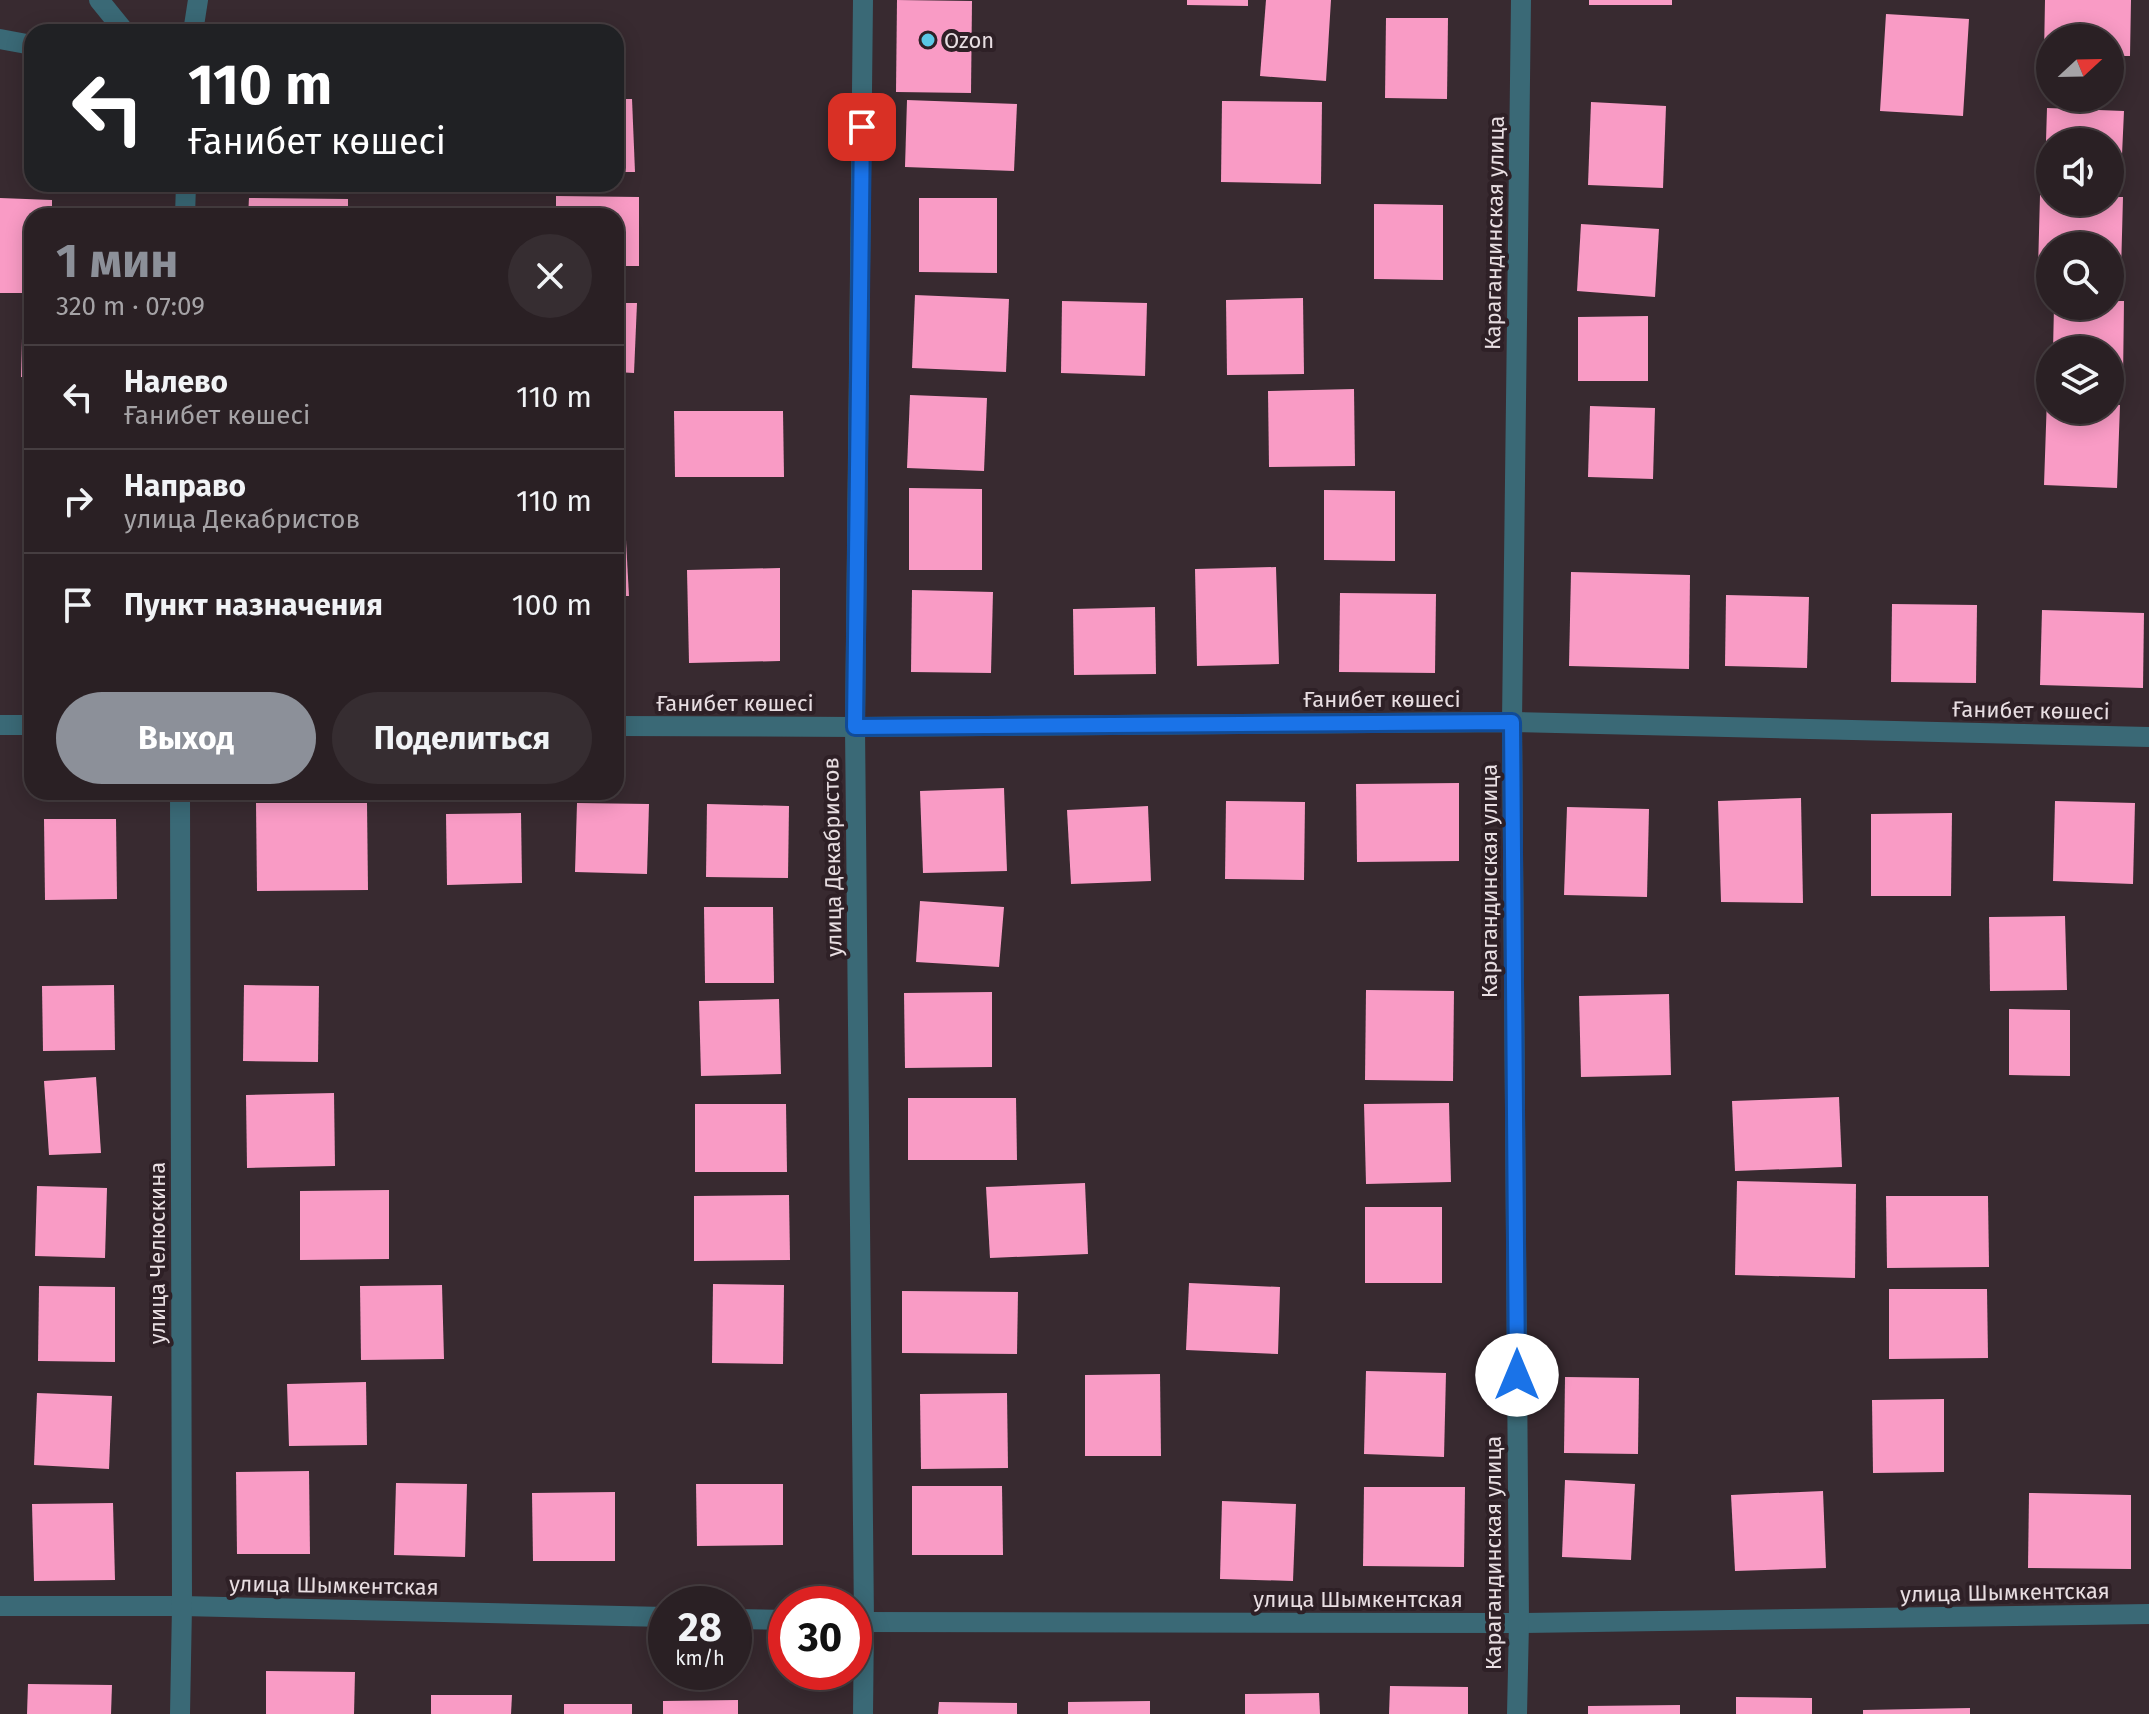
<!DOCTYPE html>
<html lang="ru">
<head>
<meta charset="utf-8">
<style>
	body { margin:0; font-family:"Fira Sans",sans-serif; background:#362d31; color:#f1f3f6; height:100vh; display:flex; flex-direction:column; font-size:30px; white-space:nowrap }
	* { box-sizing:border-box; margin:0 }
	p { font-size:26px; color:#a5a3a6 }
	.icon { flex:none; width:44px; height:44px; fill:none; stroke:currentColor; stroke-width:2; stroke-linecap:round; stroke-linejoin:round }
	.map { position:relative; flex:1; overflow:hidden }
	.panel { position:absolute; left:24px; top:208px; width:600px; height:592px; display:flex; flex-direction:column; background:#2a2024; border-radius:24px; box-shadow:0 4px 20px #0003,0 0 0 2px #463e41 }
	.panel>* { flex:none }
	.banner { position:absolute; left:24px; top:24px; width:600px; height:168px; border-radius:24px; box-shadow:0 4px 20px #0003,0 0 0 2px #463e41; background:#202124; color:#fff; overflow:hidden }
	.needle { width:52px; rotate:68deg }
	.controls { position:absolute; left:2036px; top:24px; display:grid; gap:16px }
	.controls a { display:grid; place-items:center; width:88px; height:88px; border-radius:50%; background:#2a2024; box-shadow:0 4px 20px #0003,0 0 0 2px #463e41; font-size:40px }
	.speed { position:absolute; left:648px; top:1586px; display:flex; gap:16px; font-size:40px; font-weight:700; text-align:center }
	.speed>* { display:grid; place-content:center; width:104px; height:104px; border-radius:50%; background:#2a2024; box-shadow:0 4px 20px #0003,0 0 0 2px #463e41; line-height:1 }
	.speed small { font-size:20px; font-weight:400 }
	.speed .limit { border:12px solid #d22; background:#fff; color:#111 }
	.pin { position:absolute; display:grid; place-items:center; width:68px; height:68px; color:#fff; margin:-34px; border-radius:16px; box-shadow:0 4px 12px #0006 }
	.me { position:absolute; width:88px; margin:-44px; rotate:0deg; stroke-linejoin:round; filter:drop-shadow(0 0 6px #0008) }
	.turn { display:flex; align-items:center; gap:28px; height:168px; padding:0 32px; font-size:36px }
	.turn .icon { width:104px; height:104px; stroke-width:2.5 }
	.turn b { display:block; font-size:56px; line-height:68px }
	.round { display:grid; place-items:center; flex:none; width:84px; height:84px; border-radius:42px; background:#362d31 }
	.headline { display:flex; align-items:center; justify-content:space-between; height:136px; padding:0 32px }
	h1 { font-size:48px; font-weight:700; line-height:60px; color:#8c9099 }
	.cta { display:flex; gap:16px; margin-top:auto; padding:16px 32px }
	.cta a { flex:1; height:92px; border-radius:48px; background:#8c9099; color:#fff; font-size:32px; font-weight:700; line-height:92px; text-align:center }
	.cta a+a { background:#362d31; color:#f1f3f6 }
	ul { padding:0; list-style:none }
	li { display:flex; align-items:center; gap:24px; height:104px; padding:0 32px; border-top:2px solid #463e41 }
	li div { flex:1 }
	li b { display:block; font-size:30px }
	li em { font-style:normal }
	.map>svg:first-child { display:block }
	.building { fill:#f99bc5 }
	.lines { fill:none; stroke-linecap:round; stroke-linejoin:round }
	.minor { stroke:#3a6976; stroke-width:20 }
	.route-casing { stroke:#114b97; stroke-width:20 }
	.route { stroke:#1a73e8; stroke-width:14 }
	.poi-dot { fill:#5ac8e6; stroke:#2e2026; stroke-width:3 }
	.labels { text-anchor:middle; stroke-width:8; stroke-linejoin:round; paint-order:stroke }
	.poi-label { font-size:22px; fill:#e8dee2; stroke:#2e2026; text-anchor:start }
	.street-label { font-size:22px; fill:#e8dee2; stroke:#2e2026 }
</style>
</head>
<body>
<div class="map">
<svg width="2149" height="1714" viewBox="0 0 2149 1714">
	<rect width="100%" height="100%" fill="#382a30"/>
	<!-- building -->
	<g class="building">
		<path d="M897,0L972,1L971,93L896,92Z"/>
		<path d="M1187,0H1248V6L1187,5Z"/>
		<path d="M1266,0H1331L1326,81L1260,76Z"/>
		<rect x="1589" y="0" width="83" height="5"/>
		<path d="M2045,0H2131L2130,56H2110V38H2050V55L2044,54Z"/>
		<path d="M1886,14L1969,19L1963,116L1880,111Z"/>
		<path d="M1386,18H1448L1447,99L1385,98Z"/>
		<path d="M616,99H632L635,172H616Z"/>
		<path d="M907,100L1017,104L1014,171L905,167Z"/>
		<path d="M1222,101L1322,102L1321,184L1221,182Z"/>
		<path d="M1591,102L1666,106L1663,188L1588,185Z"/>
		<path d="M2047,108L2124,111L2121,177H2110V142H2050V174H2045Z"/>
		<path d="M2040,195H2050V202H2110V197H2123L2121,272H2110V246H2050V270H2038Z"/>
		<path d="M556,196L639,197V266H616V216H556Z"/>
		<path d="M0,198L52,200V216H32V293H0Z"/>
		<path d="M249,198L348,199V216H248Z"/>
		<path d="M919,198H997V273L919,272Z"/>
		<path d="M1374,204L1443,205V280L1374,279Z"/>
		<path d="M1581,224L1659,229L1655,297L1577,291Z"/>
		<path d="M915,295L1009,299L1006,372L912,368Z"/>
		<path d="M1303,298L1304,374L1227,375L1226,300Z"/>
		<path d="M23,300H32V378L21,377Z"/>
		<path d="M1062,301L1147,303L1145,376L1061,373Z"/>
		<path d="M2110,301H2124L2123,380H2110V350H2053L2054,306H2110Z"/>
		<path d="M616,303H637L634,373L616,372Z"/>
		<path d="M1648,316V381H1578V317Z"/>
		<path d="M1354,389L1355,466L1269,467L1268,391Z"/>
		<path d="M910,395L987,398L984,471L907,468Z"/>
		<path d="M2047,397H2050V410H2110V404L2120,405L2117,488L2044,485Z"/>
		<path d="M1590,406L1655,408L1653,479L1588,477Z"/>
		<path d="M674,411H783L784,477H675Z"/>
		<path d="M909,488L982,489V570H909Z"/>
		<path d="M1324,490L1395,491V561L1324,560Z"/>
		<path d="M616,503H624L629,596H616Z"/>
		<path d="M1276,567L1279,664L1197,666L1195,569Z"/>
		<path d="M780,568V661L689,663L687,570Z"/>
		<path d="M1571,572L1690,575L1689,669L1569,666Z"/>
		<path d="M912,590L993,592L991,673L911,672Z"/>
		<path d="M1340,593L1436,594L1435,673L1339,672Z"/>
		<path d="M1726,595L1809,597L1807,668L1725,666Z"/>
		<path d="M1892,604L1977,605L1976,683L1891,682Z"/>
		<path d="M1155,607L1156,674L1074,675L1073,609Z"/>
		<path d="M2042,610L2144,613L2143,688L2040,685Z"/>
		<path d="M1459,783V861L1357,862L1356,784Z"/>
		<path d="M1004,788L1007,871L923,873L920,791Z"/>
		<path d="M1801,798L1803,903L1721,902L1718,801Z"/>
		<path d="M1226,801L1305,802L1304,880L1225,879Z"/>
		<path d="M2055,801L2135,803L2133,884L2053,881Z"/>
		<path d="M256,803H367L368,890L257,891Z"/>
		<path d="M577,803L649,804L647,874L575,872Z"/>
		<path d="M707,804L789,806L788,878L706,877Z"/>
		<path d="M1148,806L1151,881L1071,884L1067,810Z"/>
		<path d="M1567,807L1649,809L1647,897L1564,895Z"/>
		<path d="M521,813L522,883L447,885L446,814Z"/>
		<path d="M1952,813L1951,896H1871V814Z"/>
		<path d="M44,819H116L117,899L45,900Z"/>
		<path d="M920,901L1004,907L999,967L916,962Z"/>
		<path d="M704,907H773L774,983H705Z"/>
		<path d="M2065,916L2067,990L1990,991L1989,917Z"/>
		<path d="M114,985L115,1050L43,1051L42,986Z"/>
		<path d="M244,985L319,986L318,1062L243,1061Z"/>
		<path d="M1366,990L1454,991L1453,1081L1365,1080Z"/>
		<path d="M992,992V1067L905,1068L904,993Z"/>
		<path d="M1669,994L1671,1075L1581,1077L1579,996Z"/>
		<path d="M779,999L781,1074L701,1076L699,1001Z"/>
		<path d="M2009,1009L2070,1010V1076L2009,1075Z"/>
		<path d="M96,1077L101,1153L49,1155L44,1081Z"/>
		<path d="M334,1093L335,1166L247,1168L246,1095Z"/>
		<path d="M1839,1097L1842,1167L1735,1171L1732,1101Z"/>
		<path d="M908,1098H1016L1017,1160H908Z"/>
		<path d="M1449,1103L1451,1182L1366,1184L1364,1104Z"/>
		<path d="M695,1104H786L787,1172H695Z"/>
		<path d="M1737,1181L1856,1184L1855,1278L1735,1275Z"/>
		<path d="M1085,1183L1088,1254L990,1258L986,1187Z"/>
		<path d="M37,1186L107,1188L105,1258L35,1256Z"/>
		<path d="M389,1190V1259L300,1260V1191Z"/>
		<path d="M789,1195L790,1260L694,1261V1196Z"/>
		<path d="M1886,1196H1988L1989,1267L1887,1268Z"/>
		<rect x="1365" y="1207" width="77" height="76"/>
		<path d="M1189,1283L1280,1287L1278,1354L1186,1350Z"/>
		<path d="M713,1284L784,1285L783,1364L712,1363Z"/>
		<path d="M442,1285L444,1359L361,1360L360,1286Z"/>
		<path d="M39,1286L115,1287V1362L38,1361Z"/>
		<path d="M1889,1289H1987L1988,1358L1889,1359Z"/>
		<path d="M902,1291L1018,1292L1017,1354L902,1353Z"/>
		<path d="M1366,1371L1446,1373L1444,1457L1364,1454Z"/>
		<path d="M1160,1374L1161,1456H1085V1375Z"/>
		<path d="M1565,1377L1639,1378L1638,1454L1564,1453Z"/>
		<path d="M366,1382L367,1445L289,1446L287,1384Z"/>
		<path d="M37,1393L112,1396L109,1469L34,1465Z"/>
		<path d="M1007,1393L1008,1468L921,1469L920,1394Z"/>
		<path d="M1944,1399V1472L1873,1473L1872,1400Z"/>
		<path d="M309,1471L310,1554H237L236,1472Z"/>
		<path d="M1565,1480L1635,1484L1631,1560L1562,1557Z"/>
		<path d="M396,1483L467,1484L465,1557L394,1555Z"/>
		<path d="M696,1484H783V1545L697,1546Z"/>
		<path d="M912,1486H1002L1003,1555H912Z"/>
		<path d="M1364,1487H1465L1464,1567L1363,1566Z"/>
		<path d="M1823,1491L1826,1568L1735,1571L1731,1495Z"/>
		<path d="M615,1492V1561H533L532,1493Z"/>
		<path d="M2029,1493L2131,1495V1569L2028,1568Z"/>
		<path d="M1222,1501L1296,1504L1293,1581L1220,1579Z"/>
		<path d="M113,1503L115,1580L34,1581L32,1504Z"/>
		<path d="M266,1671L355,1672L354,1714H266Z"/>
		<path d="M28,1684L112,1685L111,1714H27Z"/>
		<path d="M1390,1686L1468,1687V1714H1389Z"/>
		<path d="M1319,1693L1320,1714H1245V1694Z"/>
		<path d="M431,1695H512L511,1714H431Z"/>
		<path d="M1736,1697L1812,1698V1714H1736Z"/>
		<path d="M738,1700V1714H663V1701Z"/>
		<path d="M1150,1701V1714H1068V1702Z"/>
		<path d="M939,1702L1017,1703V1714H938Z"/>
		<rect x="564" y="1704" width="68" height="10"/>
		<path d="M1680,1705V1714H1588V1706Z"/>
		<path d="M1970,1708V1714H1863V1710Z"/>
	</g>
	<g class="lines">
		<!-- minor -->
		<g class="minor">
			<path d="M99,0L125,32"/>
			<path d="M863,0L855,727L864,1622L863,1714"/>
			<path d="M193,32L198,0"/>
			<path d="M0,39L32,45"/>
			<path d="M185,216L186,184"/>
			<path d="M0,725H32"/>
			<path d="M616,726L855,727L1512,722L2149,737"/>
			<path d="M0,1606H182L666,1617"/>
			<path d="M734,1619L786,1620"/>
			<path d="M854,1622L1519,1623L2149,1614"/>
			<path d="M180,1714L182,1606L180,792"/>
			<path d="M1517,1714L1519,1623L1512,722L1521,0"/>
		</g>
	</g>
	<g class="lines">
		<!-- route casing -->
		<g class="route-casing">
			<path id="route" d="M862,127L855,727L1512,722L1517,1375"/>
		</g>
		<!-- route -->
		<use href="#route" class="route"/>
	</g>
	<!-- markers -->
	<circle class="poi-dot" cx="928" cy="40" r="8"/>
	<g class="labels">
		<!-- poi labels -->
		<g class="poi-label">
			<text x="944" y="48">Ozon</text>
		</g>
		<!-- street labels -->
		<g class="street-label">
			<text transform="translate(1494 233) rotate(-89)" y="8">Карагандинская улица</text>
			<text x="1382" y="707">Ғанибет көшесі</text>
			<text x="735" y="711">Ғанибет көшесі</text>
			<text transform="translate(2031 710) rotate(1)" y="8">Ғанибет көшесі</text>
			<text transform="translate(832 857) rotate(-91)" y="8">улица Декабристов</text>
			<text transform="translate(1489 881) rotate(-90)" y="8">Карагандинская улица</text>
			<text transform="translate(157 1253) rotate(-90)" y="8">улица Челюскина</text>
			<text transform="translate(1493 1553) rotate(-90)" y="8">Карагандинская улица</text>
			<text transform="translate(334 1585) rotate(1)" y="8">улица Шымкентская</text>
			<text transform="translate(2005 1592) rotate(-1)" y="8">улица Шымкентская</text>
			<text x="1358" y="1607">улица Шымкентская</text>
		</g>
	</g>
</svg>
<div class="controls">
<a><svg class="needle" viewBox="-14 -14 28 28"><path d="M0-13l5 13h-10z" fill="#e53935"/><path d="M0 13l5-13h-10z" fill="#a5a3a6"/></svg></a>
<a><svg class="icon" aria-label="sound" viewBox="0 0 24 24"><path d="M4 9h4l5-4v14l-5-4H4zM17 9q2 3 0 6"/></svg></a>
<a><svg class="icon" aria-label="search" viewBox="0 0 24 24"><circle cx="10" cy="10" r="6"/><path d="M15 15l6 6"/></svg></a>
<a><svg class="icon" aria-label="layers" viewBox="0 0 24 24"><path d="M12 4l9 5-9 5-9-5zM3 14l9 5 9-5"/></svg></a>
</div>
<div class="speed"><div>28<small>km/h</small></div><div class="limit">30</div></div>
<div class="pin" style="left:862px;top:127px;background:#d93025"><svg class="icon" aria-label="arrive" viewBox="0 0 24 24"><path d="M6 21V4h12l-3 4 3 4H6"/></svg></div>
<svg class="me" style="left:1517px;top:1375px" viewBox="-20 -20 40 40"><circle r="19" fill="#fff"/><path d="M0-13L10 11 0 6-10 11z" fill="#1a73e8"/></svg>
<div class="banner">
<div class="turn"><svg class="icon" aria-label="left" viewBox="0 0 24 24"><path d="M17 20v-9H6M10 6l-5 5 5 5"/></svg><div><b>110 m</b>Ғанибет көшесі</div></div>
</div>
<section class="panel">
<div class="headline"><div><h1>1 мин</h1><p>320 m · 07:09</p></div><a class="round"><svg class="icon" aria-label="close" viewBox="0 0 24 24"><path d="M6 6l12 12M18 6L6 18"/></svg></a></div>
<ul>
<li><svg class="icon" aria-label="left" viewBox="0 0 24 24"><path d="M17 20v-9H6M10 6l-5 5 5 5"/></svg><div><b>Налево</b><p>Ғанибет көшесі</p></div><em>110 m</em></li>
<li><svg class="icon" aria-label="right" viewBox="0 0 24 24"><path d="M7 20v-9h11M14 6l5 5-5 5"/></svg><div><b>Направо</b><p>улица Декабристов</p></div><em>110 m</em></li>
<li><svg class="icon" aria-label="arrive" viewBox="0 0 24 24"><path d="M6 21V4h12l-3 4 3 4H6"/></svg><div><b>Пункт назначения</b></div><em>100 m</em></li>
</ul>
<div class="cta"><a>Выход</a><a>Поделиться</a></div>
</section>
</div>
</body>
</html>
